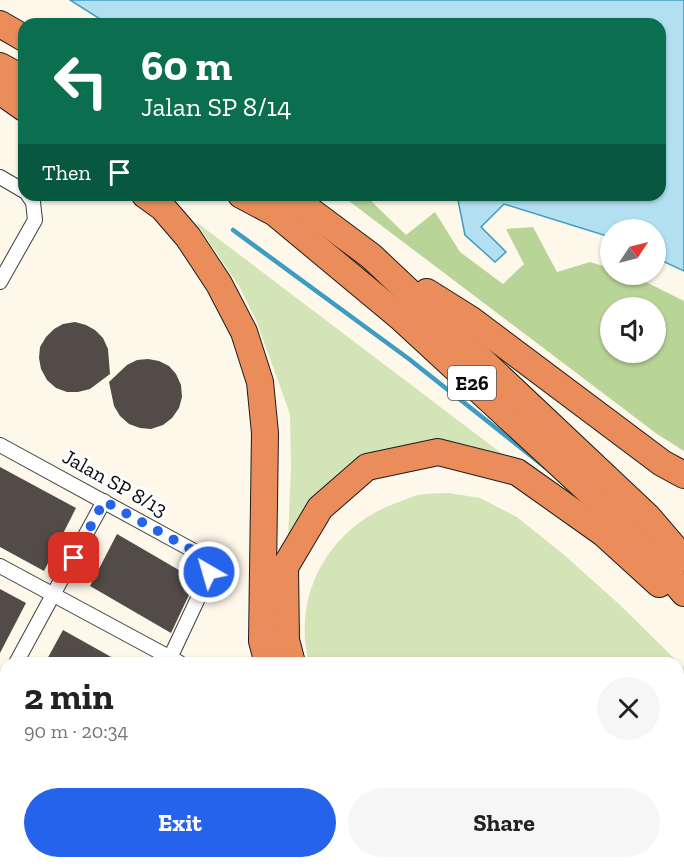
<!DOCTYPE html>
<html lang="en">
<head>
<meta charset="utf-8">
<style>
	body { margin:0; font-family:"Zilla Slab",serif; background:#f6f6f6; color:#222; height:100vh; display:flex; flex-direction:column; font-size:22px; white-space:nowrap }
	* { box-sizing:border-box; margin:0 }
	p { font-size:20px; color:#767676 }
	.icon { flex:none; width:33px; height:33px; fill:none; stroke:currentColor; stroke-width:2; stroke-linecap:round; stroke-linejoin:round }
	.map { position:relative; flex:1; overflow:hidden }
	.side { position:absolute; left:0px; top:657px; width:684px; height:212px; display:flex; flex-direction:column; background:#fff; border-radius:18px 18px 0 0; box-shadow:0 2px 4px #0004 }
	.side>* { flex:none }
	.top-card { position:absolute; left:18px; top:18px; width:648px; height:183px; border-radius:18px; box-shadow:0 2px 4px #0004; background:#0b6e4f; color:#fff; overflow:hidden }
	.needle { width:39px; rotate:55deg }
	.fabs { position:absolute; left:600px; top:219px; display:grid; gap:12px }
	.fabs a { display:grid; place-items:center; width:66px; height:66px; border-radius:50%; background:#fff; box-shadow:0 2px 4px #0004; font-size:30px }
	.pin { position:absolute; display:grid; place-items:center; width:51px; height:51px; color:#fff; margin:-26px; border-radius:12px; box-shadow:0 3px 9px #0006 }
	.me { position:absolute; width:66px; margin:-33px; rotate:322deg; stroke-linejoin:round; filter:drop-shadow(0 0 4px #0008) }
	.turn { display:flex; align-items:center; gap:21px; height:126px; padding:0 24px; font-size:27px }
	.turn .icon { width:78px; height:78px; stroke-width:2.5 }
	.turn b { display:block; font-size:42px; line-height:51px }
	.then { display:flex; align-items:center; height:57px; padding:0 24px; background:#0003; gap:12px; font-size:22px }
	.round { display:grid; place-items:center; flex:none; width:63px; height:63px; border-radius:32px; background:#f6f6f6 }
	.headline { display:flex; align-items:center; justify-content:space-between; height:102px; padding:0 24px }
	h1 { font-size:36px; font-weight:800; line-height:45px }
	.cta { display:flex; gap:12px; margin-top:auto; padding:12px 24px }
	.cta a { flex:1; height:69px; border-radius:36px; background:#2563eb; color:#fff; font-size:24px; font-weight:800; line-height:69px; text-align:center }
	.cta a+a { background:#f6f6f6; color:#222 }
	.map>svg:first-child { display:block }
	.green { fill:#d3e5b6 }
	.forest { fill:#b9d497; fill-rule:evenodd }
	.water { fill:#b2e0f1; stroke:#3e9cc3; stroke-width:1.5 }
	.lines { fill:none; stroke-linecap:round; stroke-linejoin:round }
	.stream { stroke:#3e9cc3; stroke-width:4.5 }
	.building { fill:#524b48 }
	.service-casing { stroke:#3e3e3e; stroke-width:10 }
	.minor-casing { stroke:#3e3e3e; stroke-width:16 }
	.motorway-casing { stroke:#1c1c1c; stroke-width:28 }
	.service { stroke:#fff; stroke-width:7 }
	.minor { stroke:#fff; stroke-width:14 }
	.motorway { stroke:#ea8d5b; stroke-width:26 }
	.route { stroke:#2563eb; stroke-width:10; stroke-dasharray:0 18 }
	.labels { text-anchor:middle; stroke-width:6; stroke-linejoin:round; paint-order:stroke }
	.shield { fill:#fff; stroke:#545454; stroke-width:1.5 }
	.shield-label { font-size:20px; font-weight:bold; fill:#0b0b0b }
	.street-label { font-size:21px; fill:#0b0b0b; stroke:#fff }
</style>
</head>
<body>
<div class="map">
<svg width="684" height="868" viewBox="0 0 684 868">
	<rect width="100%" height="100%" fill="#fef8ea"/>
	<!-- green -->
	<g class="green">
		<path d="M195,221L509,459L364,461L288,539L291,468L290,414L256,320L239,286Z"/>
		<path d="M449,493L480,498L517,517L563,554L619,604L684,668V726L678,719V663H309C291,593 331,525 399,502C407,499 417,494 425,494C433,493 441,493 449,493Z"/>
		<path d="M684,774V800L678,801V776Z"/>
	</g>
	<!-- forest -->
	<g class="forest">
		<path d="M341,195H365L406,235L435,212L460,252L503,284L524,264L506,229L533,227L557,272L590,262L610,268V274L632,275L684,301V451L657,434ZM610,308H656V352H610Z"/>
		<path d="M684,808V868H462L459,863L678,862V809Z"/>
	</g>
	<!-- water -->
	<path class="water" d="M70,0H684V271L656,258V230H610V237L504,204L481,227L506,252L495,262L465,235L457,195H660V24H108Z"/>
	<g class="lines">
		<!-- stream -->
		<path class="stream" d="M233,230L409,359L545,467"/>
	</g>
	<!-- building -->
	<g class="building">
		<path d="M75,322L86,325L95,330L103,338L108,349L110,374L90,389L78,392H67L56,388L47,380L41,369L39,358L40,347L46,337L54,329L63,324Z"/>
		<path d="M148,359L159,361L169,366L176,374L181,385L182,397L179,408L172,418L163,425L151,429L140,428L129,424L120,416L114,406L109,382L127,365L137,360Z"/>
		<path d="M0,467L76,508L44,571L0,547Z"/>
		<path d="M117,534L196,580L171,633L90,586Z"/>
		<path d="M0,589L26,603L0,653Z"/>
		<path d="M63,630L122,663H45Z"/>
	</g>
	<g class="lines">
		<!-- service casing -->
		<g class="service-casing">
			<path id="service" d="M100,868L102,862"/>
		</g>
		<!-- minor casing -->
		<g class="minor-casing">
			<g id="minor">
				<path d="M0,177L24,191"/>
				<path d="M0,282L35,220L33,202L28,195"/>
				<path d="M0,445L194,551C203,558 210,565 208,577L170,658"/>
				<path d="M0,566L180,663"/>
				<path d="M16,663L104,501"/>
				<path d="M0,693L6,682"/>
				<path d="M0,805L6,808"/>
				<path d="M108,862L118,868"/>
				<path d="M323,862L325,868"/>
			</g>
		</g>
		<!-- motorway casing -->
		<g class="motorway-casing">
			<g id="motorway">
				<path d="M0,24L24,38"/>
				<path d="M0,66L24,79"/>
				<path d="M0,91L24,108"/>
				<path d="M145,195L163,208L188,237L219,284L244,332L260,382L265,433L262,641L268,663"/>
				<path d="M241,195L275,213L400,317L632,531L684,593"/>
				<path d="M289,195L371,256L648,517L684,559"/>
				<path d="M427,292L470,319L662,463L684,475"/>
				<path d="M292,663L286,640L285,567L320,508L367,467L438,452L517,472L603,533L659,584"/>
				<path d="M678,722L684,720"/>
				<path d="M678,743L684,741"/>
			</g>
		</g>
		<!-- service -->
		<use href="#service" class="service"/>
		<!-- minor -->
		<use href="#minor" class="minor"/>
		<!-- motorway -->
		<use href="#motorway" class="motorway"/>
	</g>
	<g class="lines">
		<!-- route -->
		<path class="route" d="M74,558L104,501L194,551L202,557L209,572"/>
	</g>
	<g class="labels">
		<!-- shield labels -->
		<rect class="shield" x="448" y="366" width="48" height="34" rx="4.5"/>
		<g class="shield-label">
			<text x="472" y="390">E26</text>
		</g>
		<!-- street labels -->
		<g class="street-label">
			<text transform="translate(115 483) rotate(29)" y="7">Jalan SP 8/13</text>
		</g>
	</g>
</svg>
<div class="fabs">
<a><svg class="needle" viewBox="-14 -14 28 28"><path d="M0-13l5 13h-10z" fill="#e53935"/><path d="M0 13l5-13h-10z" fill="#767676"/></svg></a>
<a><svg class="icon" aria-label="sound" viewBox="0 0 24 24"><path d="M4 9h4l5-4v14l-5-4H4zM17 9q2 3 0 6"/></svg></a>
</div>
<div class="pin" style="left:74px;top:558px;background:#d93025"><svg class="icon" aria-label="arrive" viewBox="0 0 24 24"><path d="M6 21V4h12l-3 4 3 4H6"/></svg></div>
<svg class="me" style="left:209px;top:572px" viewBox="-20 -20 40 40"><circle r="17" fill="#2563eb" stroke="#fff" stroke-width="3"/><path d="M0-11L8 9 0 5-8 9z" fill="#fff"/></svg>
<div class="top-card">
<div class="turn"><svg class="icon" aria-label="left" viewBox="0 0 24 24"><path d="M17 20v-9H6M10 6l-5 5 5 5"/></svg><div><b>60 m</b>Jalan SP 8/14</div></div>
<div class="then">Then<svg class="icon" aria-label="arrive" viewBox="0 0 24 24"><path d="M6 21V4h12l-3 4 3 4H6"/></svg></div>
</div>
<section class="side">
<div class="headline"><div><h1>2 min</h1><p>90 m · 20:34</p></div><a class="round"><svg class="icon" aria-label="close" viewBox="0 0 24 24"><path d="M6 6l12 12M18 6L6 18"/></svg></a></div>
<div class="cta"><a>Exit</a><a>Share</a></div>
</section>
</div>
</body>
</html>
